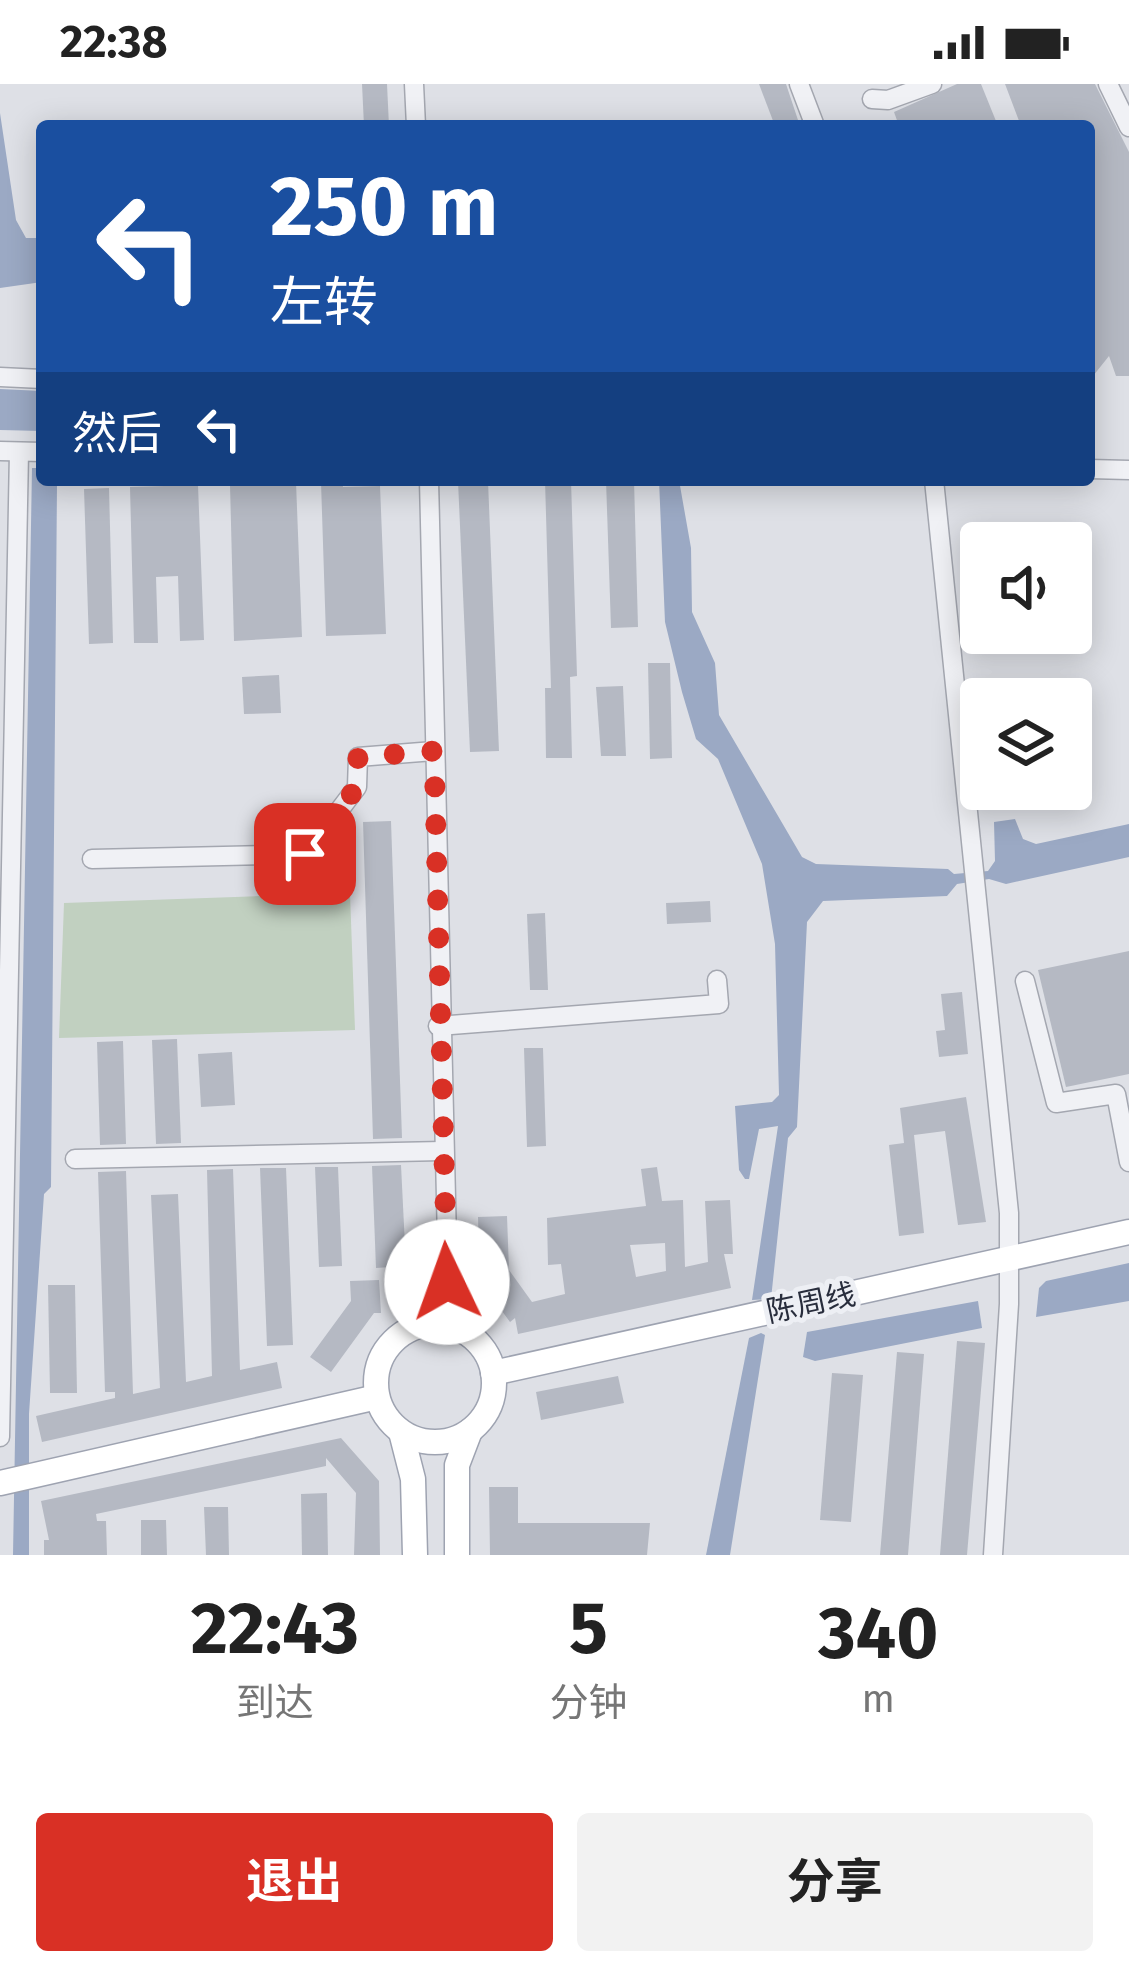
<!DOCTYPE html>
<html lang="zh">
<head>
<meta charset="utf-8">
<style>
	body { margin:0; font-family:"Fira Sans","Noto Sans SC",sans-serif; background:#f2f2f2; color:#222; height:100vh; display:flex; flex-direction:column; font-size:45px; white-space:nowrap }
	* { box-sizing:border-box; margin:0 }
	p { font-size:39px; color:#767676 }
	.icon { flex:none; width:66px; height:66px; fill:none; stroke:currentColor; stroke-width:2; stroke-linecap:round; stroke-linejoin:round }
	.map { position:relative; height:1471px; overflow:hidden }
	.side { display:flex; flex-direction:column; background:#fff; flex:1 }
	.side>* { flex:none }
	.hud { position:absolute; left:36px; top:36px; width:1059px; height:366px; border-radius:12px; box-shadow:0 6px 30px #0003; background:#1a4fa0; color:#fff; overflow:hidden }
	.tools { position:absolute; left:960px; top:438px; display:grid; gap:24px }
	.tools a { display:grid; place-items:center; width:132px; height:132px; border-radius:12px; background:#fff; box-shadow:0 6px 30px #0003; font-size:60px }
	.pin { position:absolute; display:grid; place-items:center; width:102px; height:102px; color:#fff; margin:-51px; border-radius:24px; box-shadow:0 6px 18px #0006 }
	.me { position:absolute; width:132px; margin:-66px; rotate:357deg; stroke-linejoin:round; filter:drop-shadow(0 0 9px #0008) }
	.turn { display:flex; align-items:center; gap:42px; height:252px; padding:0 36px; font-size:54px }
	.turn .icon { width:156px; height:156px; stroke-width:2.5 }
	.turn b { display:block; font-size:84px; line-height:102px }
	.then { display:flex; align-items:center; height:114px; padding:0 36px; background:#0003; gap:24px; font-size:45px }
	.eta { display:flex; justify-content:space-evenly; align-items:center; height:204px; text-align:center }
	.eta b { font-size:72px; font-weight:700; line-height:84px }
	.primary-button { display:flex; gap:24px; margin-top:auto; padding:24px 36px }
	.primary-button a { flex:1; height:138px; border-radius:12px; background:#d93025; color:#fff; font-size:48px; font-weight:700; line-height:138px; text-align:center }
	.primary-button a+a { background:#f2f2f2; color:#222 }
	.status { display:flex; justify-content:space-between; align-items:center; height:84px; padding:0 60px; background:#fff; direction:ltr }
	.status svg { height:33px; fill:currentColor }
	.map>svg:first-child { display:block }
	.green { fill:#c1d0c0 }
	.water { fill:#9ba9c4 }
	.building { fill:#b5b9c3; fill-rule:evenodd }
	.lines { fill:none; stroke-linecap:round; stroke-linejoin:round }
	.minor-casing { stroke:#a4a7b0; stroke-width:21 }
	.major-casing { stroke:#9ea3b1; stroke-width:27 }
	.minor { stroke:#f0f1f5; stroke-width:18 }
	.major { stroke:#fff; stroke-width:24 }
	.route { stroke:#d93025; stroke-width:21; stroke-dasharray:0 37.8 }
	.labels { text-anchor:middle; stroke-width:10; stroke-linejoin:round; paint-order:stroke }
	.street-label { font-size:30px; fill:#282d3c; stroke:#edeff4 }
</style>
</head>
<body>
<div class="status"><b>22:38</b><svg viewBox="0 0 49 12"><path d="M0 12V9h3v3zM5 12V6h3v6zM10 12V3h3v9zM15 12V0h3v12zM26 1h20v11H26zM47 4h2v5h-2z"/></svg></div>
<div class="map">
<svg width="1129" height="1471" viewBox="0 0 1129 1471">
	<rect width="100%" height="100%" fill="#dee0e6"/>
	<!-- green -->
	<path class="green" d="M350,809L355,946L59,954L64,819Z"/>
	<!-- water -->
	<g class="water">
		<path d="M0,29L16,136L26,154H42V198L0,204Z"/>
		<path d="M0,305L42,307V347L0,346Z"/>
		<path d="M32,384H42V396H55L57,401L51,1103L44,1110L29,1330V1471H13Z"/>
		<path d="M659,396H679L691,464L692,528L715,579L719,631L802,773L816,780L948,785L954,790L988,787L995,777L994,738L1015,735L1023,755L1036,760L1129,740V773L1006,800L989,795L957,800L947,812L823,817L807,838L797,1043L788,1054L771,1215L752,1216L778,1042L759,1045L749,1095H745L739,1086L735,1022L772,1018L779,1011L775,860L762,780L718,675L696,655L682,608L665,538Z"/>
		<path d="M1129,1179V1217L1036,1233L1039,1204L1046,1197Z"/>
		<path d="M978,1217L982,1244L815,1277L803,1273L807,1248Z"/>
		<path d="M761,1249L765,1251L730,1471H706L749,1254Z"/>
	</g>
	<!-- building -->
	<g class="building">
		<path d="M362,0H387L389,42H364Z"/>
		<path d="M759,0H786L800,42H775Z"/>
		<path d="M957,0H981L998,42H899L894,28Z"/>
		<path d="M1005,0H1095L1129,68V292H1116L1109,272L1089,297V232L1093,231L1089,42H1021Z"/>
		<path d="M545,396H571L577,592L570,593L572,674H546L545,604H551Z"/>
		<path d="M606,396H634L638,543L611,544Z"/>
		<path d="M342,397L343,403L380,402L386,550L326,552L321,398Z"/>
		<path d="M458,397H488L499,667L470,668Z"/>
		<path d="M296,398L302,553L234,557L230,401Z"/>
		<path d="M198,401L204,556L180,557L178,492L156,493L158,559H134L130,403Z"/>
		<path d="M109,404L113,559L89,560L84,405Z"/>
		<path d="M648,579H670L672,674L650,675Z"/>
		<path d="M279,591L281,629L244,630L242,593Z"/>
		<path d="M623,602L626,672H601L596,603Z"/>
		<path d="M391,737L402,1054L373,1055L363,738Z"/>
		<path d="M710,817L711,838L667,840L666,819Z"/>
		<path d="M545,829L548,906H530L527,830Z"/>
		<path d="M1129,867V990L1066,1003L1038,886Z"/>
		<path d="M962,908L968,970L939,973L936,947L945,946L941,910Z"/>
		<path d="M177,955L181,1059L156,1060L152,956Z"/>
		<path d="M123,957L126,1060L100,1061L97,958Z"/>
		<path d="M524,964H543L546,1062L527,1063Z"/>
		<path d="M232,968L235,1021L201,1023L198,970Z"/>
		<path d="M966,1013L986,1138L958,1141L945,1047L914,1051L924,1149L899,1152L889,1061L904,1059L900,1024Z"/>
		<path d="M401,1081L406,1182L376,1184L372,1082Z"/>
		<path d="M315,1083H338L342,1182L319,1183Z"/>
		<path d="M657,1083L662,1117L683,1116L685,1183L708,1178L705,1117L730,1116L733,1170H724L731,1204L518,1250L515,1234L510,1238L480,1197L478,1133L507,1132L509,1186L532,1218L565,1210L561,1180L548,1181L547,1134L646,1122L641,1085ZM665,1159L666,1187L636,1193L630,1161Z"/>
		<path d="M260,1084H286L293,1261L267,1262Z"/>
		<path d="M233,1085L240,1286L277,1278L282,1304L42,1358L36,1332L115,1314V1308H105L98,1088L126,1087L133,1310L160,1304L151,1111L178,1110L186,1298L212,1292L207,1086Z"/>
		<path d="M379,1196L381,1229H374L331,1288L310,1273L351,1217L350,1197Z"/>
		<path d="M48,1201H75L77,1309H50Z"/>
		<path d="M957,1257L985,1259L967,1471H940Z"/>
		<path d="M897,1268L924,1270L908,1471H880Z"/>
		<path d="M832,1289L863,1291L851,1438L820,1436Z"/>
		<path d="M618,1292L624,1319L541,1336L536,1308Z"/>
		<path d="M341,1354L379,1397L380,1471H354L356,1409L326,1374V1382L96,1430L97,1437H106L107,1471H44V1456H49L41,1417Z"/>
		<path d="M489,1403H518V1439H650L647,1471H490Z"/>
		<path d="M327,1409L328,1471H302L301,1410Z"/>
		<path d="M204,1423H228L229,1471H206Z"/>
		<path d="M141,1436H166L167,1471H141Z"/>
	</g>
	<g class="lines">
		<!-- minor casing -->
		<g class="minor-casing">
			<g id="minor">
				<path d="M414,0L416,42"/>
				<path d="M799,0L815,42"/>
				<path d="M1108,0L1129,43"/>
				<path d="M872,15L888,16L932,0"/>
				<path d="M0,293L42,295"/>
				<path d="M0,367L42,368"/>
				<path d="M1089,385L1129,386"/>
				<path d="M429,396L449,1241"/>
				<path d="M934,396L1009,1129V1220L993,1471"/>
				<path d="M92,775L306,770L357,703L358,673L434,667"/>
				<path d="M1025,897L1056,1019L1116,1010L1129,1078"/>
				<path d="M438,942L719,920L717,896"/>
				<path d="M75,1075L442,1067"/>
				<path d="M0,1353L19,368"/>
			</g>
		</g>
		<!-- major casing -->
		<g class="major-casing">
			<g id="major">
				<circle cx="435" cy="1299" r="59"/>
				<path d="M493,1289L1129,1148"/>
				<path d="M401,1348L413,1395L415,1471"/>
				<path d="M0,1399L377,1313"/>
				<path d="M457,1471V1381L470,1347"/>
			</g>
		</g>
		<!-- minor -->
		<use href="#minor" class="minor"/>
		<!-- major -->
		<use href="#major" class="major"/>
	</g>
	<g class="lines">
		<!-- route -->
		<path class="route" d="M305,770L357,703L358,673L434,667L447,1198"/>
	</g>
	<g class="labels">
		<!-- street labels -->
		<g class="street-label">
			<text transform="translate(811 1219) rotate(-12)" y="10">陈周线</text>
		</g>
	</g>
</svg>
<div class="tools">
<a><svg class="icon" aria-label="sound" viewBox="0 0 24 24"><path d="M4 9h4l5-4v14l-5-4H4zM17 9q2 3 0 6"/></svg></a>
<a><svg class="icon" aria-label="layers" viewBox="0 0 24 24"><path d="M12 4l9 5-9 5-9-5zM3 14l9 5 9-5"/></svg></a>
</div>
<div class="pin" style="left:305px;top:770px;background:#d93025"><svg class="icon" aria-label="arrive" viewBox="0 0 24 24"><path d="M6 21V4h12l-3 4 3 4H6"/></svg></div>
<svg class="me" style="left:447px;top:1198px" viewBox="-20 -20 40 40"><circle r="19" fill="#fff"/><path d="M0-13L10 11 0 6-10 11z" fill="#d93025"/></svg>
<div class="hud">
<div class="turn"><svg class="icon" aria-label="left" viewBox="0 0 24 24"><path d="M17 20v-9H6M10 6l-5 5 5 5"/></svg><div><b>250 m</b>左转</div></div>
<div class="then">然后<svg class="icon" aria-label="left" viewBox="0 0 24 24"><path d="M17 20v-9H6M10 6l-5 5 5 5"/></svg></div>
</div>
</div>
<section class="side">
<div class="eta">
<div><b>22:43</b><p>到达</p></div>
<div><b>5</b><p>分钟</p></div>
<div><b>340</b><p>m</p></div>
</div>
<div class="primary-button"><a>退出</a><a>分享</a></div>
</section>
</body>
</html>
